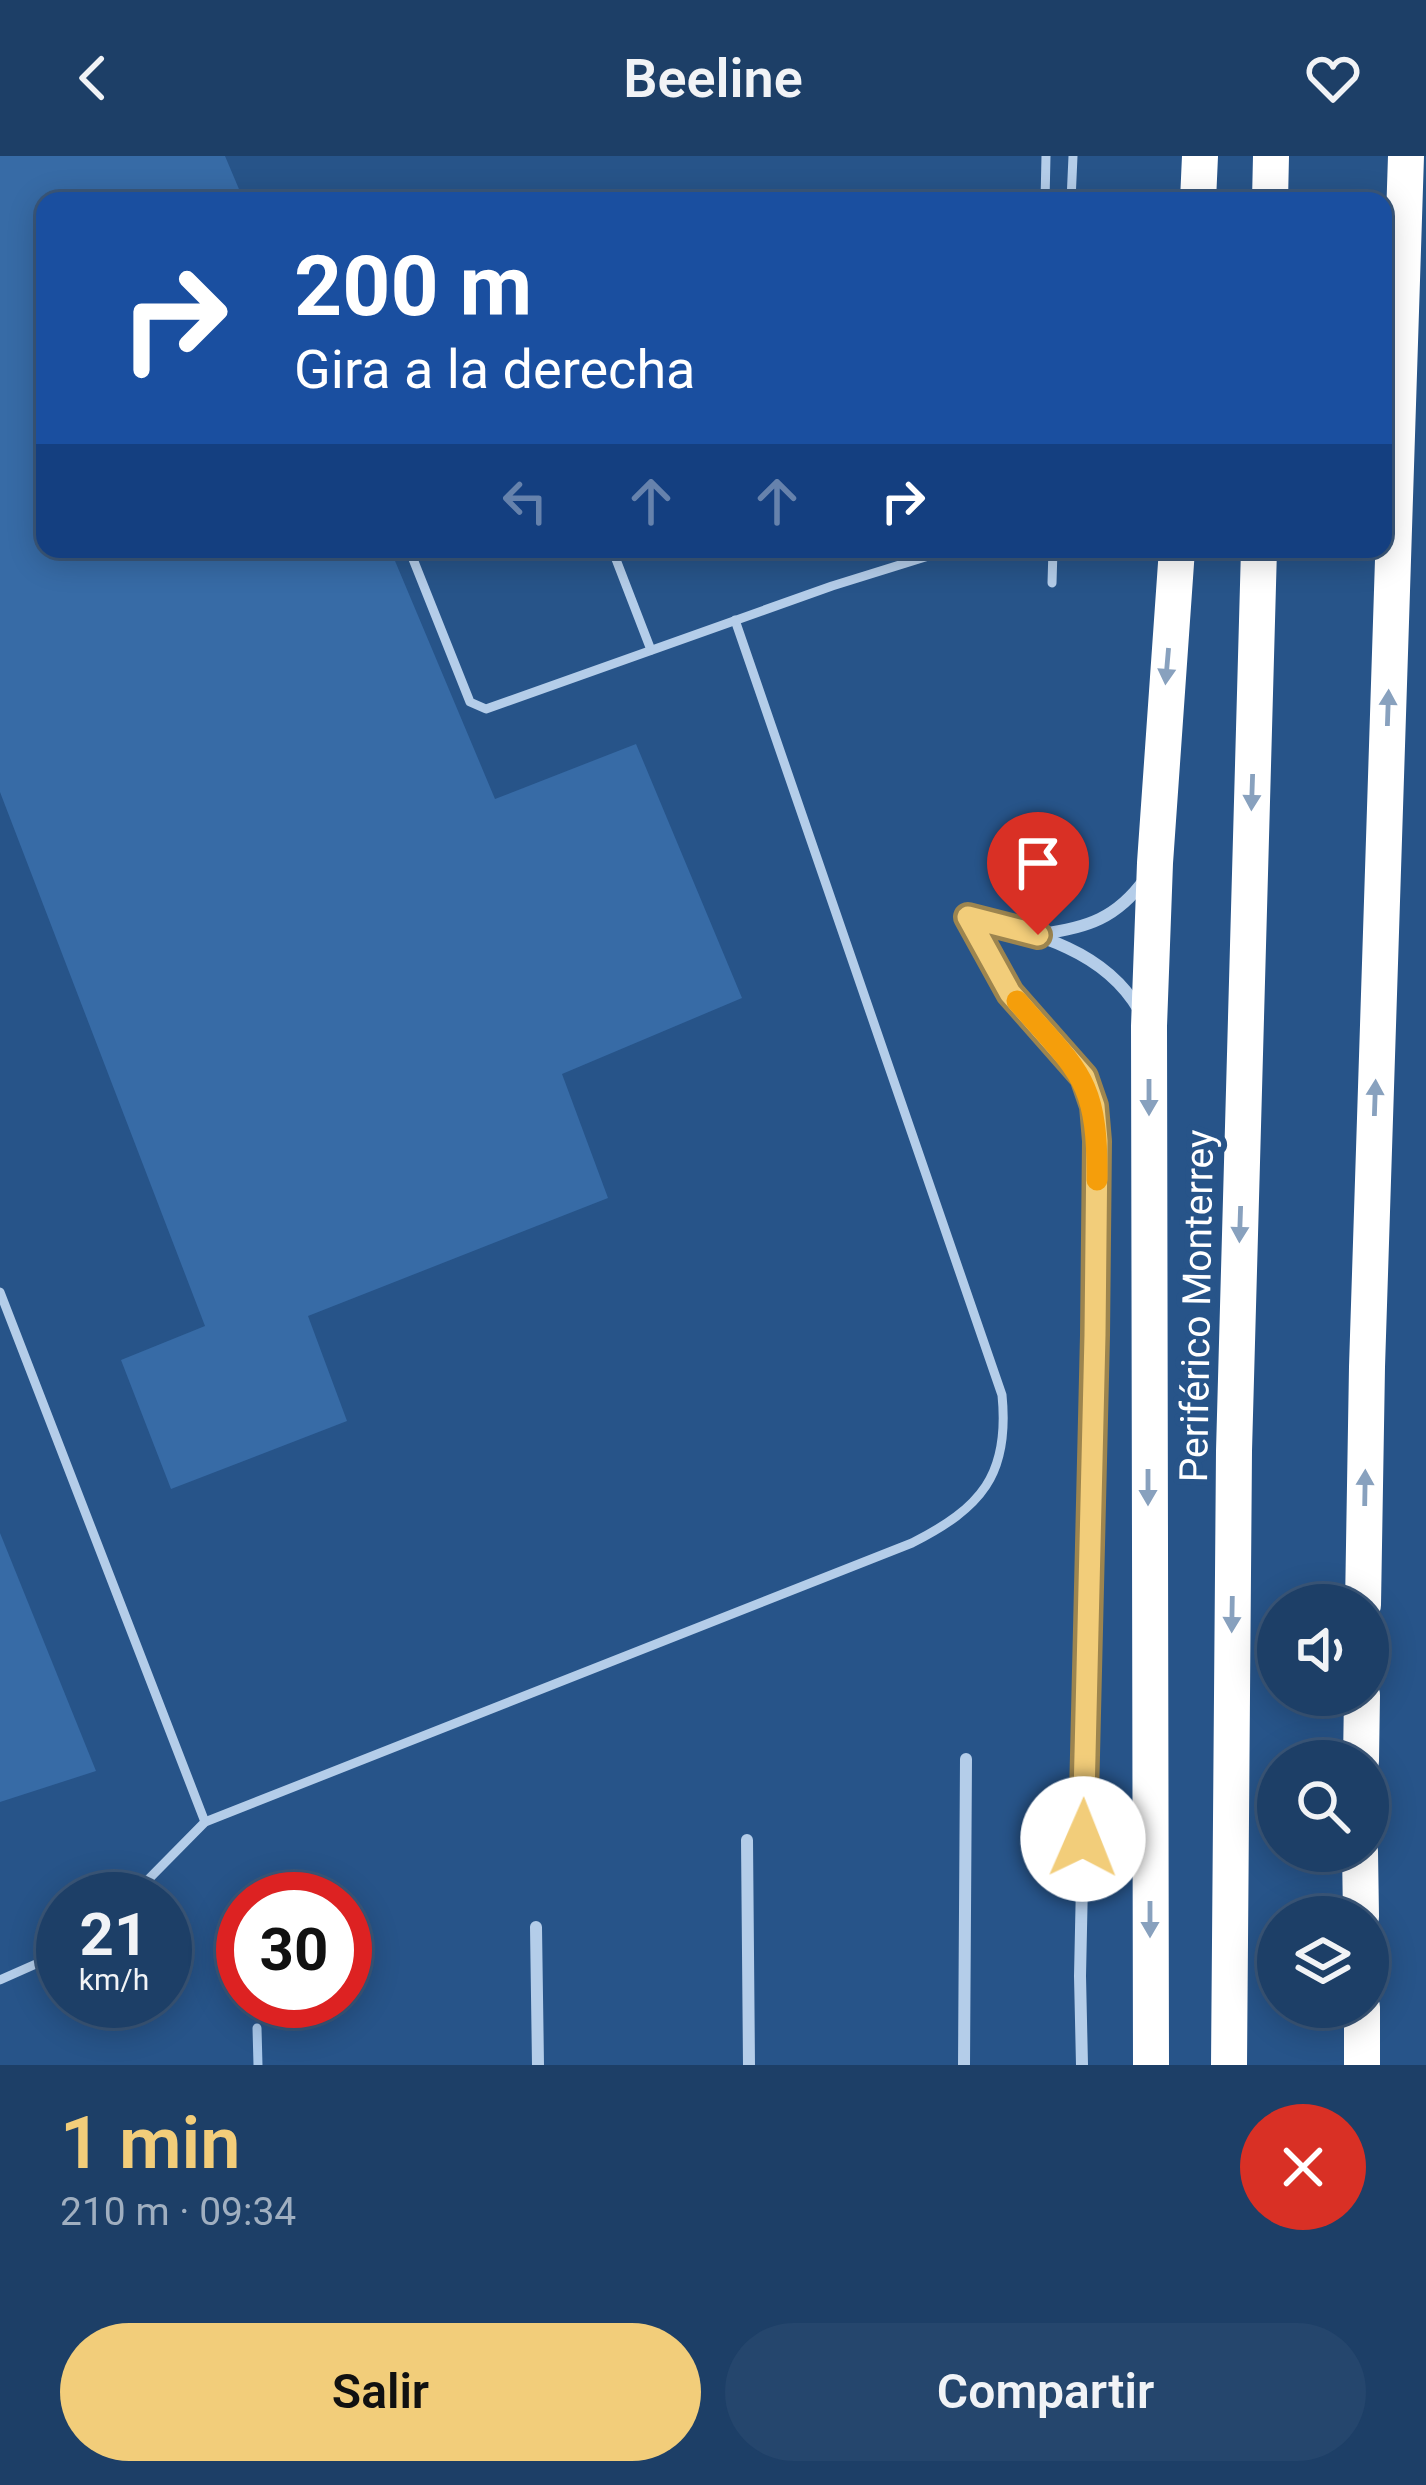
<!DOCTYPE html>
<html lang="es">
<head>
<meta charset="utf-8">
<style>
	body { margin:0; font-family:Roboto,sans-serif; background:#25466d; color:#f1f3f6; height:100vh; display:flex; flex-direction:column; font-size:45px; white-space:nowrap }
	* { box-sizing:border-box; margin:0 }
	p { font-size:39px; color:#a0afc0 }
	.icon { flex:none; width:66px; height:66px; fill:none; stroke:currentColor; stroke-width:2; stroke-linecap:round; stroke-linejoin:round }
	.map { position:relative; height:1909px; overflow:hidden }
	.panel { display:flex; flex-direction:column; background:#1d3f67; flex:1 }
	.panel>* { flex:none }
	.top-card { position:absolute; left:36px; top:36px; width:1356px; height:366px; border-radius:24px; box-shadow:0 6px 30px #0003,0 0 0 3px #3b587b; background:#1a4fa0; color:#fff; overflow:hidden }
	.tools { position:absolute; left:1257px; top:1428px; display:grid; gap:24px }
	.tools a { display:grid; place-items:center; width:132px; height:132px; border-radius:50%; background:#1d3f67; box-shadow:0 6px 30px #0003,0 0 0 3px #3b587b; font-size:60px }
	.speed { position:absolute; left:36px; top:1716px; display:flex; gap:24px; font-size:60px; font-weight:700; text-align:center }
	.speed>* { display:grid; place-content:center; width:156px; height:156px; border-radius:50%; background:#1d3f67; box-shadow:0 6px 30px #0003,0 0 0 3px #3b587b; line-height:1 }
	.speed small { font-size:30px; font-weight:400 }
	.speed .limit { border:18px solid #d22; background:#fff; color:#111 }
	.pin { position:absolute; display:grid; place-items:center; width:102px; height:102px; color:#fff; margin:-123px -51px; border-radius:50% 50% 50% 0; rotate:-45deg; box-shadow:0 0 12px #0007 }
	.pin .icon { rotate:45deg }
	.me { position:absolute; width:132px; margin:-66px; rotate:1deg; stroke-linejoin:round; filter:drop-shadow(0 0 9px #0008) }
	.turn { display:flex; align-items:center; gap:42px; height:252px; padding:0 60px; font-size:54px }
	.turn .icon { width:156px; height:156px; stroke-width:2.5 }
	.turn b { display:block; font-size:84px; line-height:102px }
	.lanes { display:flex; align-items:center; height:114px; padding:0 60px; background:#0003; justify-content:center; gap:60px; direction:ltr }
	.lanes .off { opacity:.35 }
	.round { display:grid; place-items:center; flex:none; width:126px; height:126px; border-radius:63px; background:#25466d }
	.head { display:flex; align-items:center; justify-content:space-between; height:204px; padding:0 60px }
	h1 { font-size:72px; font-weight:600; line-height:90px; color:#f2cd7a }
	.button { display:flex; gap:24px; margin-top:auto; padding:24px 60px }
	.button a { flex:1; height:138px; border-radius:72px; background:#f2cd7a; color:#111; font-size:48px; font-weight:600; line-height:138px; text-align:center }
	.button a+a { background:#25466d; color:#f1f3f6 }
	header { display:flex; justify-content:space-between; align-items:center; height:156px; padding:0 60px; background:#1d3f67; font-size:54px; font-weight:600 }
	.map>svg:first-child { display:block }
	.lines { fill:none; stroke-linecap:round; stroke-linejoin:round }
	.stream { stroke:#a9c8ea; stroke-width:9 }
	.building { fill:#376ba6 }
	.service { stroke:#b4cde9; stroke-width:9 }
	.minor { stroke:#b4cde9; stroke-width:12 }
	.motorway { stroke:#fff; stroke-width:36 }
	.oneway { fill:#88a1be }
	.route-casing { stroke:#9d854f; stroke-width:30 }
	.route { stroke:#f2cd7a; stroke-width:21 }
	.slow { stroke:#f59e0b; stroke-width:21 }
	.labels { text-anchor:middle; stroke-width:12; stroke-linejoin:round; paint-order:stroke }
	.street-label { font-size:39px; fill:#fff; stroke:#275489 }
</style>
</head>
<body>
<header><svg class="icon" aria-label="back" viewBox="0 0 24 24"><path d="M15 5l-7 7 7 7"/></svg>Beeline<svg class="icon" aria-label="heart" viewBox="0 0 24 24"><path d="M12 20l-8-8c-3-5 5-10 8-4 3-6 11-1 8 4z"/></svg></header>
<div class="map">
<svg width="1426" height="1909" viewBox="0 0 1426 1909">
	<rect width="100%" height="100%" fill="#275489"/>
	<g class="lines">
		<!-- stream -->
		<path class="stream" d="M257,1872L258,1909"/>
	</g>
	<!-- building -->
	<g class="building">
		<path d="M0,0H225L244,45H45V393H390L495,643L636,588L742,842L562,918L608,1042L308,1160L347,1265L171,1333L121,1204L205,1170L0,636Z"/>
		<path d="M0,1377L96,1615L0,1646Z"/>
	</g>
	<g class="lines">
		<!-- service -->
		<g class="service">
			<path d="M1045,45L1046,0"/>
			<path d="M1071,45L1073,0"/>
			<path d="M409,393L470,546L486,553L832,430L951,393"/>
			<path d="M612,393L651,494"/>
			<path d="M1052,427L1053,393"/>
			<path d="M0,1136L205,1666"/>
			<path d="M129,1743L205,1666L912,1387C981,1352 1010,1319 1002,1239L735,464"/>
			<path d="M0,1824L63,1796"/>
		</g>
		<!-- minor -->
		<g class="minor">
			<path d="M967,761L1010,837L1084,921L1094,950L1098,985L1080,1820L1082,1909"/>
			<path d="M967,761C1032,777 1103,792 1139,854"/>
			<path d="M1041,778C1087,772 1117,762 1145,723"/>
			<path d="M747,1684L749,1909"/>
			<path d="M536,1771L538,1909"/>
			<path d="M964,1909L966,1603"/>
		</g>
		<!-- motorway -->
		<g class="motorway">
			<path d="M1198,45L1200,0"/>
			<path d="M1270,45L1271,0"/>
			<path d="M1363,1449L1367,1211L1406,0"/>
			<path d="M1361,1605L1362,1539"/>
			<path d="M1360,1695L1361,1761"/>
			<path d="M1362,1851V1909"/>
			<path d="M1151,1909L1149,870L1155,707L1177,393"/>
			<path d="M1229,1909L1234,1295L1259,393"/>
		</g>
	</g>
	<!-- one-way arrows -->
	<defs><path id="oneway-solid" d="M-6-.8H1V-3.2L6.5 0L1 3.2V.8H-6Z" transform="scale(3)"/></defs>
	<g class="oneway">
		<use href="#oneway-solid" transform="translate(1167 510) rotate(95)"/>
		<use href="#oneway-solid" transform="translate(1388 552) rotate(-88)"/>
		<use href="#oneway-solid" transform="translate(1252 636) rotate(92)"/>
		<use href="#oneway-solid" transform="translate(1149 941) rotate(90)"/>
		<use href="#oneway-solid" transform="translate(1375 942) rotate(-88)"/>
		<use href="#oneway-solid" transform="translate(1240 1068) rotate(92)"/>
		<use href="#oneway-solid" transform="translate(1148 1331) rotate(90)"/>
		<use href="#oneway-solid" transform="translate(1365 1332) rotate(-89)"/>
		<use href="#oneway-solid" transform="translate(1232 1458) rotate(91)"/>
		<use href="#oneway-solid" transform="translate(1150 1763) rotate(90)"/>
	</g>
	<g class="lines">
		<!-- route casing -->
		<g class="route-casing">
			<path id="route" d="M1038,779L968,761L1010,837L1084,921L1094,950L1097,985L1095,1179L1083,1683"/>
		</g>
		<!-- route -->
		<use href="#route" class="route"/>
		<!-- slow -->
		<path class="slow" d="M1017,845C1080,917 1098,924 1097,1024"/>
	</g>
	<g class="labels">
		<!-- street labels -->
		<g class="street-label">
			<text transform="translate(1196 1150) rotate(-89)" y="14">Periférico Monterrey</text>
		</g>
	</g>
</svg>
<div class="tools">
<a><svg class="icon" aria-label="sound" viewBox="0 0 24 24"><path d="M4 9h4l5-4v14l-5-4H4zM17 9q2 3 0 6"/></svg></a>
<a><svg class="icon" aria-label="search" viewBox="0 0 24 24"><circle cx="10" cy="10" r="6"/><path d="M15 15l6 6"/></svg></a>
<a><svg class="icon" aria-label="layers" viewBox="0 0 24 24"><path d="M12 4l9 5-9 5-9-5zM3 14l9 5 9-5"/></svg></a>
</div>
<div class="speed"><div>21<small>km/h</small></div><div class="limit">30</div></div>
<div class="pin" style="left:1038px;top:779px;background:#d93025"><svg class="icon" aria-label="arrive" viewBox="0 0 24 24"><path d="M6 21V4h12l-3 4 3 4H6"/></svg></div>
<svg class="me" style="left:1083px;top:1683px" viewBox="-20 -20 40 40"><circle r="19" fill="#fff"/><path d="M0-13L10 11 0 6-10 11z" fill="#f2cd7a"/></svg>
<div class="top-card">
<div class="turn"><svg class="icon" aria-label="right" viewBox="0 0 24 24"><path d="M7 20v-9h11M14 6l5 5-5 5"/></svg><div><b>200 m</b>Gira a la derecha</div></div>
<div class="lanes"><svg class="icon off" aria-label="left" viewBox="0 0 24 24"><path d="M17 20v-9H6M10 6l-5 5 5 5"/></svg><svg class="icon off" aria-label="ahead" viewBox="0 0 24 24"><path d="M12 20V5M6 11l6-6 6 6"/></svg><svg class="icon off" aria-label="ahead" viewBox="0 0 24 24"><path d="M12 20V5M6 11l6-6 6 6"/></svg><svg class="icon" aria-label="right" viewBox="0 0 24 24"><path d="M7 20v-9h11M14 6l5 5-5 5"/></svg></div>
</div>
</div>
<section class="panel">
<div class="head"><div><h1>1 min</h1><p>210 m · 09:34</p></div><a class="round" style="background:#d93025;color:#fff"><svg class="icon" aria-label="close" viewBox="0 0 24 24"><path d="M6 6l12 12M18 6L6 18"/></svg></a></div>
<div class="button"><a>Salir</a><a>Compartir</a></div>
</section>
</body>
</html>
